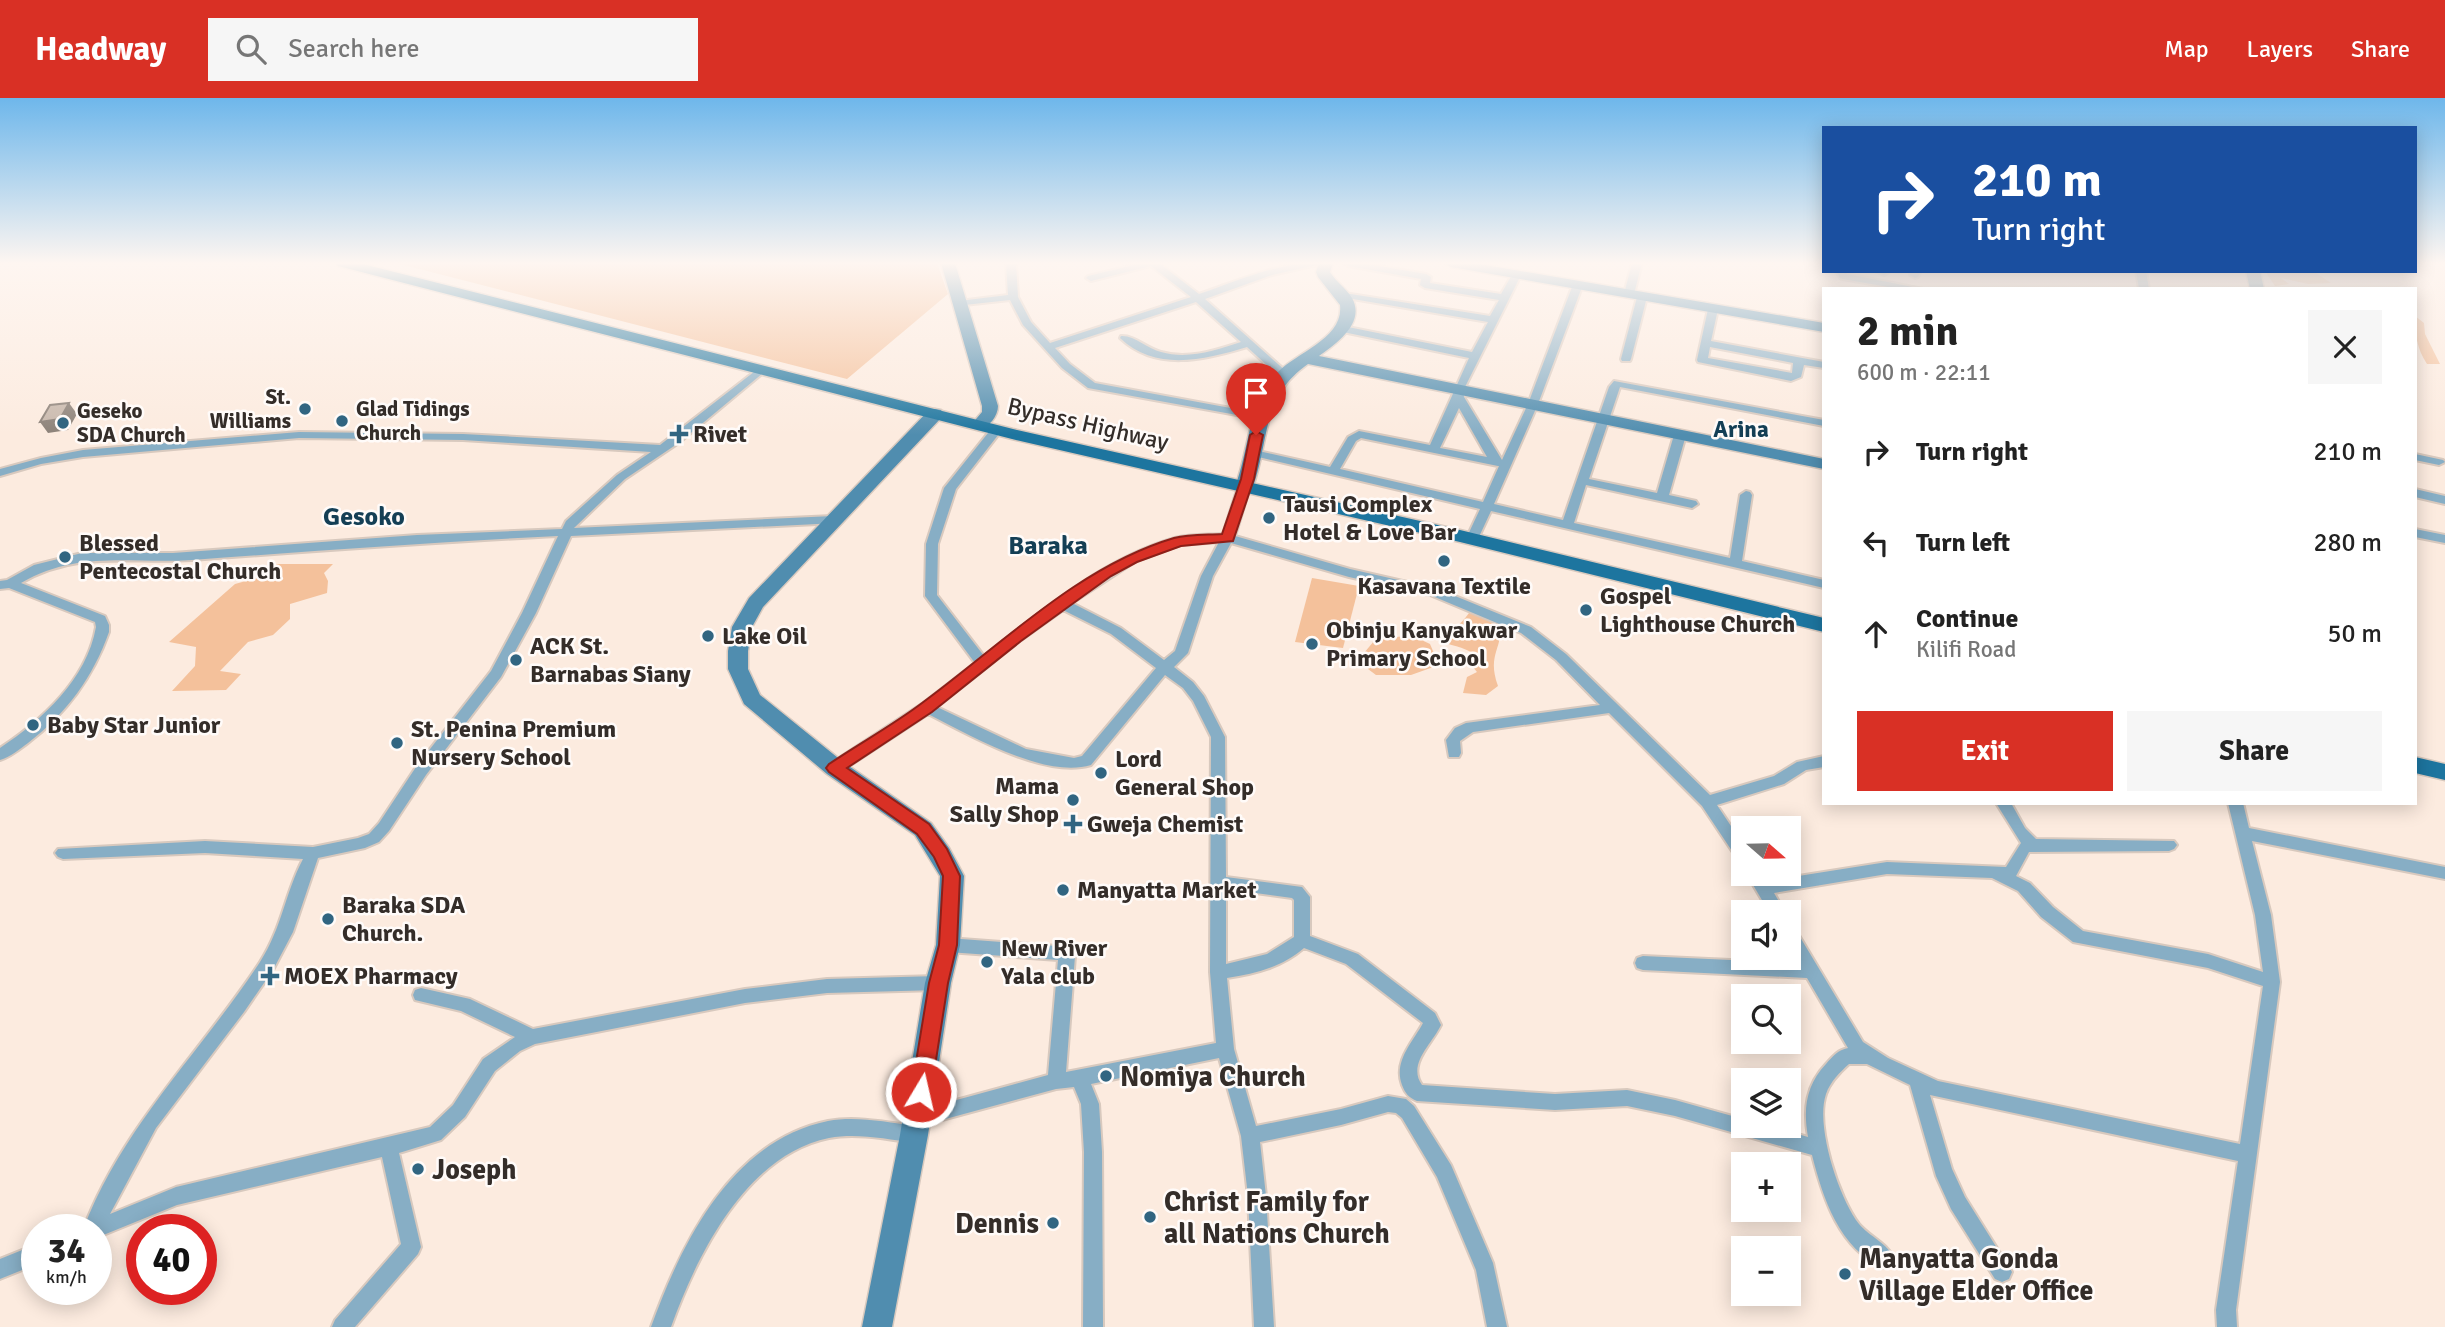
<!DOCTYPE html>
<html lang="en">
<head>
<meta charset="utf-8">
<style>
	body { margin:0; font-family:Signika,sans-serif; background:#f6f6f6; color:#222; height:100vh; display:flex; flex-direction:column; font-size:26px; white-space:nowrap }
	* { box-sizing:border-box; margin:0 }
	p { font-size:23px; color:#767676 }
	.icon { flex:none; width:38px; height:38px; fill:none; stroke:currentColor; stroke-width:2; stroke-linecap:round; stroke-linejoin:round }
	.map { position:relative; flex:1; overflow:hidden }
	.side { position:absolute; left:1822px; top:189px; width:595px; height:518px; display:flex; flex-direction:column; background:#fff; border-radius:0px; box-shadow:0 4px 18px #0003 }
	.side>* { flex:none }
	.guide { position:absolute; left:1822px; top:28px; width:595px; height:147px; border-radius:0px; box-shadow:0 4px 18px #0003; background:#1a4fa0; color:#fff; overflow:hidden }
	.needle { width:46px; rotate:110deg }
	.buttons { position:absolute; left:1731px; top:718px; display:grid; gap:14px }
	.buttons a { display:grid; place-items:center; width:70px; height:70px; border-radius:0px; background:#fff; box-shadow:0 4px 18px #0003; font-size:35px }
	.speed { position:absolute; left:21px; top:1116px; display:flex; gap:14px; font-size:35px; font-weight:700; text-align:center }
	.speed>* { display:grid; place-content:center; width:91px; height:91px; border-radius:50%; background:#fff; box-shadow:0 4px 18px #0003; line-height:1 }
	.speed small { font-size:18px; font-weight:400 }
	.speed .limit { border:10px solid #d22; background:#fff; color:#111 }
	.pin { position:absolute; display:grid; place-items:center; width:60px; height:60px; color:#fff; margin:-72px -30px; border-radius:50% 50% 50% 0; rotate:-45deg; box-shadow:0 0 7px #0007 }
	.pin .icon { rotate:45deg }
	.me { position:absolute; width:77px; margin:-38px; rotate:9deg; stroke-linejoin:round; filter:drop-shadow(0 0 5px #0008) }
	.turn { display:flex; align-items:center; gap:24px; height:147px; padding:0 35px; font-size:32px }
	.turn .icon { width:91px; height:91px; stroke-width:2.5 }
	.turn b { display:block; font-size:49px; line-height:60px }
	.round { display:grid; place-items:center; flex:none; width:74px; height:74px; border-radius:0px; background:#f6f6f6 }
	.headline { display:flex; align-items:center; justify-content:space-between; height:119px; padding:0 35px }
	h1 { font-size:42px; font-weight:800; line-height:52px }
	.primary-button { display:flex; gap:14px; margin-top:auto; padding:14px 35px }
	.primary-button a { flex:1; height:80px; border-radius:0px; background:#d93025; color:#fff; font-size:28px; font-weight:800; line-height:80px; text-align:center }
	.primary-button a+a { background:#f6f6f6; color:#222 }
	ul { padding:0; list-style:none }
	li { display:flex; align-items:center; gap:21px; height:91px; padding:0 35px }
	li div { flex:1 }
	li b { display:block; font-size:26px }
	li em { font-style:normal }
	header { display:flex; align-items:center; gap:42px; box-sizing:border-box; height:98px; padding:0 35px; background:#d93025; color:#fff }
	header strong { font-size:33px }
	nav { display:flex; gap:38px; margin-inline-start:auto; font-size:24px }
	.search { width:490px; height:63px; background:#f6f6f6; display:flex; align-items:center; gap:18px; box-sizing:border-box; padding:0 24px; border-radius:0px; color:#767676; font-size:26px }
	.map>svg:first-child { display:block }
	.green { fill:#f4c19b }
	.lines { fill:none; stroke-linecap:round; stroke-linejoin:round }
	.street-casing { stroke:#d8c9be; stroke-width:4 }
	.secondary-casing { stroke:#d8c9be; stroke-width:3 }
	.primary-casing { stroke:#d8c9be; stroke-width:3 }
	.street { fill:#87aec5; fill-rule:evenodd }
	.secondary { fill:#508daf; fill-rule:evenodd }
	.primary { fill:#1d759f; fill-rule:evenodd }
	.shaded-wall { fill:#8c8178 }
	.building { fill:#c8b8ac; stroke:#8c8178; stroke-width:2 }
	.route { fill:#d93025; stroke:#8d1f18; stroke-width:2 }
	.poi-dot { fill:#316581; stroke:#fffbf9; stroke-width:2.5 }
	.labels { text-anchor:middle; stroke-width:5; stroke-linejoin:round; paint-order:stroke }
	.far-poi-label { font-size:21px; font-weight:bold; fill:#342d29; stroke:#fffbf9; text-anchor:start }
	.far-quarter-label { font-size:23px; font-weight:bold; fill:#143f55; stroke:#fffbf9 }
	.street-label { font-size:24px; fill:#342d29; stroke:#fffbf9 }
	.poi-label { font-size:24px; font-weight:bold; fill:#342d29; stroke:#fffbf9; text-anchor:start }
	.neighbourhood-label { font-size:26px; font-weight:bold; fill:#143f55; stroke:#fffbf9 }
	.near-poi-label { font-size:28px; font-weight:bold; fill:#342d29; stroke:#fffbf9; text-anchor:start }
</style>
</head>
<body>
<header>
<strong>Headway</strong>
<div class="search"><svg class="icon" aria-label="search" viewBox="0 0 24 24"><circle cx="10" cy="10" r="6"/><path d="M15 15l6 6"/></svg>Search here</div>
<nav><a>Map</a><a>Layers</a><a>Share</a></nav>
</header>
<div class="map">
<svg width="2445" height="1229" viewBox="0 0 2445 1229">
	<rect width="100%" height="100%" fill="#fcebdf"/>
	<!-- green -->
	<g class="green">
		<path d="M396,165H937L948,196L847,281Z"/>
		<path d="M2265,173L2292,175L2313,173L2331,185L2308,186L2281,180L2289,186L2275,188Z"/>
		<path d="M2415,218L2424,225L2425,236L2440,266H2427C2417,251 2415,236 2415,218Z"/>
		<path d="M277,466H333L324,475L328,483L327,495L290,506V521L273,537L248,544L220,573L241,576L226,592L172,593L195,568L196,549L169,544L235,486L261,479Z"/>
		<path d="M1312,480L1359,488L1343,550L1295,544Z"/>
		<path d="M1469,515L1486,516L1499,523C1505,551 1486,554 1498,588L1486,597L1463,595L1467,579L1477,574L1467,562L1471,554C1458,547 1445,547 1433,539L1435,531C1453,532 1458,530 1469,515Z"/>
		<path d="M1390,532L1394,539L1413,538L1430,546L1439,567L1411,577H1376L1368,571L1364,555L1379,537Z"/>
	</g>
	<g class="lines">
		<!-- street casing -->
		<g class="street-casing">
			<g id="street">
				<path d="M1006,165H1016L1018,199L1031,224L1050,245L1191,199L1151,168L1091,183L1086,180L1088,178L1142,165H1159L1199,196C1240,182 1283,162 1326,165L1272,177L1205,201L1288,275V279H1280L1247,249C1204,262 1156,274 1120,240L1121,238C1134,237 1148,251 1161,254C1188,262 1216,252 1241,244L1196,204L1055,250L1070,266L1095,285L1263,316V320L1259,321L1088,290L1062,270L1023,227L1010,202L955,208V204L959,203L1008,197Z"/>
				<path d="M1343,165H1362L1426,176L1431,179L1430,185L1501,196L1513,175H1519L1521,177L1463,293L1464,299L1502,362L1528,306L1572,189L1577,186L1582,189L1538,306L1494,406L1563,422L1609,289L1614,283L1824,322V328L1620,289L1589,381L1657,395L1674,337L1680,334L1686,337L1669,397L1696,403L1698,406L1692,410L1586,387L1574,425L1730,460L1740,397L1746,393L1750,394L1752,397L1742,463L1824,482V490L1491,413L1478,441L1472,445L1466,441L1480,411L1250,357L1248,355L1254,352L1330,369L1348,339L1359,333L1430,347L1469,260L1343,234L1338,231L1343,228L1472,254L1488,224L1341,199L1338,198V194L1490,218L1499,202L1425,190L1420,187L1421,181L1348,168ZM1459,310L1487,359L1440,350ZM1361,340L1498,368H1499L1483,404L1340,371L1356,343Z"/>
				<path d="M1632,165H1642L1634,196L1629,199L1624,196Z"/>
				<path d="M1836,173H1846L1847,176L1923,191H1899L1843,181L1840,180Z"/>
				<path d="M1875,173H1888L1889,174L1884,177Z"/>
				<path d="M1911,173H1921L1918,179L1915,180L1910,177Z"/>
				<path d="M2136,173H2146L2149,191H2139Z"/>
				<path d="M1642,196L1647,199L1631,261L1630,263H1622L1621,261L1637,199Z"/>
				<path d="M1713,208L1718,211L1711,243L1824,264V270L1804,267L1801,279L1791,283L1698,264L1697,262L1708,211ZM1710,249L1793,265L1792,275L1708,260Z"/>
				<path d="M759,270L764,273L763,275L680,344L625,381L574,430L833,418L839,422L837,425L571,438L536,515L501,579L426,677L389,733L379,744L365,750L318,760L293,834L273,872L244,914L156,1030L110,1116L176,1089L430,1029L453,1007L483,961L515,939L461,913L415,902L413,897L415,892L421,890L470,901L533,931L745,891L827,881L938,878L944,880L946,885L944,890L938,892L827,895L745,905L535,946L520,953L495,973L465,1019L441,1042L399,1055L421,1149L418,1156L355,1229H332L335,1222L401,1146L382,1059L177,1107L96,1140V1132H83C121,1030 201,954 260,864C282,830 285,795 303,761L205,755L63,761L58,759L55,755L58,751L205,743L313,749L358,740L369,736L379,725L416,669L491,573L522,515L558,438C436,444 314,453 192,462C129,466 78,452 21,485L105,518L109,527V534C93,579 67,615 28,645C20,651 10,659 0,662V650C42,622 87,581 96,529L95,524L9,490L0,491V483L7,482L34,467L82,455H173L417,437L562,431L566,423L617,377L651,354L463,342L299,340L83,359L41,366L0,378V371L41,360L83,352L299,334L463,336L660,347Z"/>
				<path d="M996,329L1002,332L956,391L938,446L937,497L984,558C1041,513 1104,460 1175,440C1190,436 1208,437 1223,436L1238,389L1244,385L1250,389L1235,438L1350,471L1438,491L1531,529L1566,556L1710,697L1774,678L1797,664L1824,658V669L1806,672L1784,686L1717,707L1743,746V764L1738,762L1702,708L1609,615L1473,634L1460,643L1461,655L1459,659H1449L1446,642L1455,630L1466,625L1600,607L1556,562L1521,535L1430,497L1349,479L1231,445L1213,478L1188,555L1174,569L1193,584L1204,598L1225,639L1226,779L1302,789L1310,799V838L1358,856L1435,915L1441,927C1432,946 1407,966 1422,987L1555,996L1627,992L1675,1002L1743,1021V1027H1766L1808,1039C1803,1011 1806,987 1826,966C1833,958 1838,952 1848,950L1807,880L1643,872L1637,870L1635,865L1637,860L1643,858L1798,865L1788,849V827L1794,829L1863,944L1888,960L1938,983L2240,1046L2263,888L2208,870L2073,844L2041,819L2018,793L1992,780L1887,776L1774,795L1785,814H1769L1746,775H1762L1767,783L1887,764L2006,769L2021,745L1996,705H2011L2025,730L2036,741L2174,743L2177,747L2174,751L2169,753L2029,754L2016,778L2030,785L2053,809L2083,833L2208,856L2263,874L2255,817L2228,705H2243L2249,730L2445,769V781L2252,743L2271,817L2280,884L2236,1212L2237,1229H2217L2216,1212L2238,1063L1930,997L1952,1071L1965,1099L2012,1174L2009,1181L2002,1184L1995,1181L1951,1111L1936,1078L1910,987L1867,966H1849C1840,974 1830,984 1826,996C1815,1028 1839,1100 1859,1126C1869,1138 1888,1146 1894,1160L1891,1167L1884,1170C1839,1151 1823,1100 1812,1057L1675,1018L1627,1008L1555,1012L1417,1003C1409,1000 1405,995 1402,987C1393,963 1413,944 1423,925L1346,866L1304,850C1282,869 1255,876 1227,880L1234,951L1256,1028L1341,1011L1388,998L1406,1001L1414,1008L1451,1067L1493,1165L1507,1229H1487L1476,1172L1437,1079L1402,1020L1396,1015L1388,1014L1341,1027L1260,1044L1266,1098L1274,1229H1254L1248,1098L1241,1038L1219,960L1091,986L1099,1006L1102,1054L1103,1229H1083L1084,1054L1081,1006L1074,989L1056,991L916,1029L920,1031L923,1037L920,1043L914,1045C886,1041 857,1035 829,1040C746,1057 697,1157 671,1229H651C682,1144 731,1043 828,1023C856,1018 886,1024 914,1028L910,1027L907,1021L910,1015L916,1013L1048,977L1058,862L948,854L942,852L940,847L942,842L948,840L1057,848L1073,853L1075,858L1066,974L1216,945L1210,874L1211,639L1193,603L1183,590L1165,577L1091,667C1044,681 970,637 928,616L840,674H830L828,670L830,666L922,606L975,565L925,498L926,446L944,390L992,330ZM1219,444L1201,478L1175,553L1164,562L1121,530L1072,505L1136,463L1180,447ZM1063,512L1111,536L1156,570L1082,658L1074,660L1026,651L937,609L1021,542ZM1226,791L1292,800L1294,802V839L1267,856L1226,866Z"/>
				<path d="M2415,356L2443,362L2445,364L2439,367L2415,362Z"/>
				<path d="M2415,391L2445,398V406L2415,399Z"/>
				<path d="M2415,431L2445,437V445L2415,439Z"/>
				<path d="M37,1146V1166L0,1181V1161Z"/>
			</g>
		</g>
		<!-- secondary casing -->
		<g class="secondary-casing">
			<g id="secondary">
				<path d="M941,165H955L998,308C998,318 989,329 979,332L971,327L982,314V308Z"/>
				<path d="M1319,165H1333L1330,174C1336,184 1346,190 1352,200C1366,225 1336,246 1319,258L1824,361V371L1308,266C1261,299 1270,340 1253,389L1244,394L1238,393L1235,389C1250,350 1247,306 1278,274C1297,254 1344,240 1340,207L1318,179L1316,174Z"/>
				<path d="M1444,165H1474L1824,225V234L1451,169Z"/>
				<path d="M2246,173H2260L2264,191H2250Z"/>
				<path d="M935,311L941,312L943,316L941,320L763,509L752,529L748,553V571L760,597L843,664L931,725L949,750L964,778L960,847L951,885L928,1037L892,1229H862L900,1037L925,885L936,847L940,778L915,737L827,676L744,606L728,571V553L732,529L749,500L929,312Z"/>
			</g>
		</g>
		<!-- primary casing -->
		<g class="primary-casing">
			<g id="primary">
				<path d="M336,165H359L1013,331L1460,432L1824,520V534L1460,444L1012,341L338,168Z"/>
				<path d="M2415,659L2445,666V682L2415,675Z"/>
			</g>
		</g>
		<!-- street -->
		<use href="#street" class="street"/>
		<!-- secondary -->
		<use href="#secondary" class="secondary"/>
		<!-- primary -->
		<use href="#primary" class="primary"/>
	</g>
	<!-- shaded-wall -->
	<path class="shaded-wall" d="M69,305L77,316L68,332L48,335L40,324Z"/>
	<!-- building -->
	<path class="building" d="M69,305L60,321L40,324L50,307Z"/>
	<!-- sky -->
	<linearGradient id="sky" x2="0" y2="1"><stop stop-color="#6eb7eb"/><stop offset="0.49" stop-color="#fef6f1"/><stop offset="1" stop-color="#fef6f1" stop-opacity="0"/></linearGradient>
	<rect width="2445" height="337" fill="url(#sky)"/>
	<!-- route -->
	<path class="route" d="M1256,333L1263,337L1254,381L1233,443L1181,448L1137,464L1111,478L1021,543L932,614L847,670L929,726L947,751L960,778L957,847L948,885L931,994L928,1000L921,1003L914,1000L911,994L929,885L939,847L943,778L934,759L917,736L829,674L826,670L829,666C860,645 893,627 922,605C1001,547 1079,468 1174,440C1189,436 1207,437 1222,436L1241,381L1250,337Z"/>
	<!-- markers -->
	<g class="poi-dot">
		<circle cx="305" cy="311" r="7"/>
		<circle cx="342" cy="323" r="7"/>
		<circle cx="63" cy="325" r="7"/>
		<path d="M675.5 325.5h7v7h7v7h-7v7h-7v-7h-7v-7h7z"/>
		<circle cx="1269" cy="420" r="7"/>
		<circle cx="65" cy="459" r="7"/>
		<circle cx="1444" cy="463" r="7"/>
		<circle cx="1586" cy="512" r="7"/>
		<circle cx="708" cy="538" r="7"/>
		<circle cx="1312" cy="546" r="7"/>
		<circle cx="516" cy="562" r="7"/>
		<circle cx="33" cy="627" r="7"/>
		<circle cx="397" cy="645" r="7"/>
		<circle cx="1101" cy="675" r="7"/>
		<circle cx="1073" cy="702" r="7"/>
		<path d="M1069.5 715.5h7v7h7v7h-7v7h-7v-7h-7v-7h7z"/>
		<circle cx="1063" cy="792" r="7"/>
		<circle cx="328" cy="821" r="7"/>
		<circle cx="987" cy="864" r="7"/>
		<path d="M266.5 867.5h7v7h7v7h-7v7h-7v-7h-7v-7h7z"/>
		<circle cx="1106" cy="978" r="7"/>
		<circle cx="418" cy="1071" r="7"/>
		<circle cx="1150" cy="1119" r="7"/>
		<circle cx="1053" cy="1125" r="7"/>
		<circle cx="1845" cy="1176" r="7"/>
	</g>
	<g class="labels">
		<!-- far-poi labels -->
		<g class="far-poi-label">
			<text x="291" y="306" text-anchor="end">St.<tspan x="291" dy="24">Williams</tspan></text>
			<text x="356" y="318">Glad Tidings<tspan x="356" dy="24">Church</tspan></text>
			<text x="77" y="320">Geseko<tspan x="77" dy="24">SDA Church</tspan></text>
		</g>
		<!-- far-quarter labels -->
		<g class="far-quarter-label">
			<text x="1741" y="339">Arina</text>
		</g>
		<!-- street labels -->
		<g class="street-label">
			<text transform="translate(1088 326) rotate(13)" y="8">Bypass Highway</text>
		</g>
		<!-- poi labels -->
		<g class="poi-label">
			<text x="693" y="344">Rivet</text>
			<text x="1283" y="414">Tausi Complex<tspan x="1283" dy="28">Hotel &amp; Love Bar</tspan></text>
			<text x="79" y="453">Blessed<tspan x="79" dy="28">Pentecostal Church</tspan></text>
			<text x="1444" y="496" text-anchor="middle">Kasavana Textile</text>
			<text x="1600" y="506">Gospel<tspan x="1600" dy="28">Lighthouse Church</tspan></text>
			<text x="1326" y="540">Obinju Kanyakwar<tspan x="1326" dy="28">Primary School</tspan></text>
			<text x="722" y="546">Lake Oil</text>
			<text x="530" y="556">ACK St.<tspan x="530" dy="28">Barnabas Siany</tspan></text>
			<text x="47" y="635">Baby Star Junior</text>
			<text x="411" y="639">St. Penina Premium<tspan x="411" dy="28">Nursery School</tspan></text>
			<text x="1115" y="669">Lord<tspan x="1115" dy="28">General Shop</tspan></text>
			<text x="1059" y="696" text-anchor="end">Mama<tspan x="1059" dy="28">Sally Shop</tspan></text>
			<text x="1087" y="734">Gweja Chemist</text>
			<text x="1077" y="800">Manyatta Market</text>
			<text x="342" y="815">Baraka SDA<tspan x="342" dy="28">Church.</tspan></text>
			<text x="1001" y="858">New River<tspan x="1001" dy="28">Yala club</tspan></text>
			<text x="284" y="886">MOEX Pharmacy</text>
		</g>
		<!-- neighbourhood labels -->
		<g class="neighbourhood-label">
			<text x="364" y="427">Gesoko</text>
			<text x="1048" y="456">Baraka</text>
		</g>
		<!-- near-poi labels -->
		<g class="near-poi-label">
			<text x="1120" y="988">Nomiya Church</text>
			<text x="432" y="1081">Joseph</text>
			<text x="1164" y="1113">Christ Family for<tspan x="1164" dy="32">all Nations Church</tspan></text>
			<text x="1039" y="1135" text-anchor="end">Dennis</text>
			<text x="1859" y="1170">Manyatta Gonda<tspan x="1859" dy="32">Village Elder Office</tspan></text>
		</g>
	</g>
</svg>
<div class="buttons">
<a><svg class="needle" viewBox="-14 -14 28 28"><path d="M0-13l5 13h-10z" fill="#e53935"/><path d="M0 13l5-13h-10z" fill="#767676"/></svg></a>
<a><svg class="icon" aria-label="sound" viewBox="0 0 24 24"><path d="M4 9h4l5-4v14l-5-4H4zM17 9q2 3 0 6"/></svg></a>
<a><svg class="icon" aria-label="search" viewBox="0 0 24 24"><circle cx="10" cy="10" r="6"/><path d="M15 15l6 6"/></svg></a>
<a><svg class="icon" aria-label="layers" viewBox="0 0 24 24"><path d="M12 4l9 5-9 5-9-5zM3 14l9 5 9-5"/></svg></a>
<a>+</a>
<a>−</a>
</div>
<div class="speed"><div>34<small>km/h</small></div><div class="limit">40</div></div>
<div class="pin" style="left:1256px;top:337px;background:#d93025"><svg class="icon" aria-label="arrive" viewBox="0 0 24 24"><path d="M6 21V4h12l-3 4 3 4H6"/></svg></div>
<svg class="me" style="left:921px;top:994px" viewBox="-20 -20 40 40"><circle r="17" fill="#d93025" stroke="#fff" stroke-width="3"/><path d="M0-11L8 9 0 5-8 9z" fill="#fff"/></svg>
<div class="guide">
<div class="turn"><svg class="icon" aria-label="right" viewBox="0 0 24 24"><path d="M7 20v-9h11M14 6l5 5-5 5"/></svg><div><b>210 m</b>Turn right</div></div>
</div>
<section class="side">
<div class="headline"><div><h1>2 min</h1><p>600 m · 22:11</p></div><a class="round"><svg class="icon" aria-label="close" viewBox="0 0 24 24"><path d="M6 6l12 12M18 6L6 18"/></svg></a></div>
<ul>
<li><svg class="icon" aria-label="right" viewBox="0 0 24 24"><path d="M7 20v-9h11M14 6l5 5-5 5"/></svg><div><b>Turn right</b></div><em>210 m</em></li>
<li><svg class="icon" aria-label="left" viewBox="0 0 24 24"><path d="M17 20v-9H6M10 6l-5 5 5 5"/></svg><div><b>Turn left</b></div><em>280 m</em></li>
<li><svg class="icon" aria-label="ahead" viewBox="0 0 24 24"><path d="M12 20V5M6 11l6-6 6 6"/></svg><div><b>Continue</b><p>Kilifi Road</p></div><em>50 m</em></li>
</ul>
<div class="primary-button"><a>Exit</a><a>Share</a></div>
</section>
</div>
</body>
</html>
